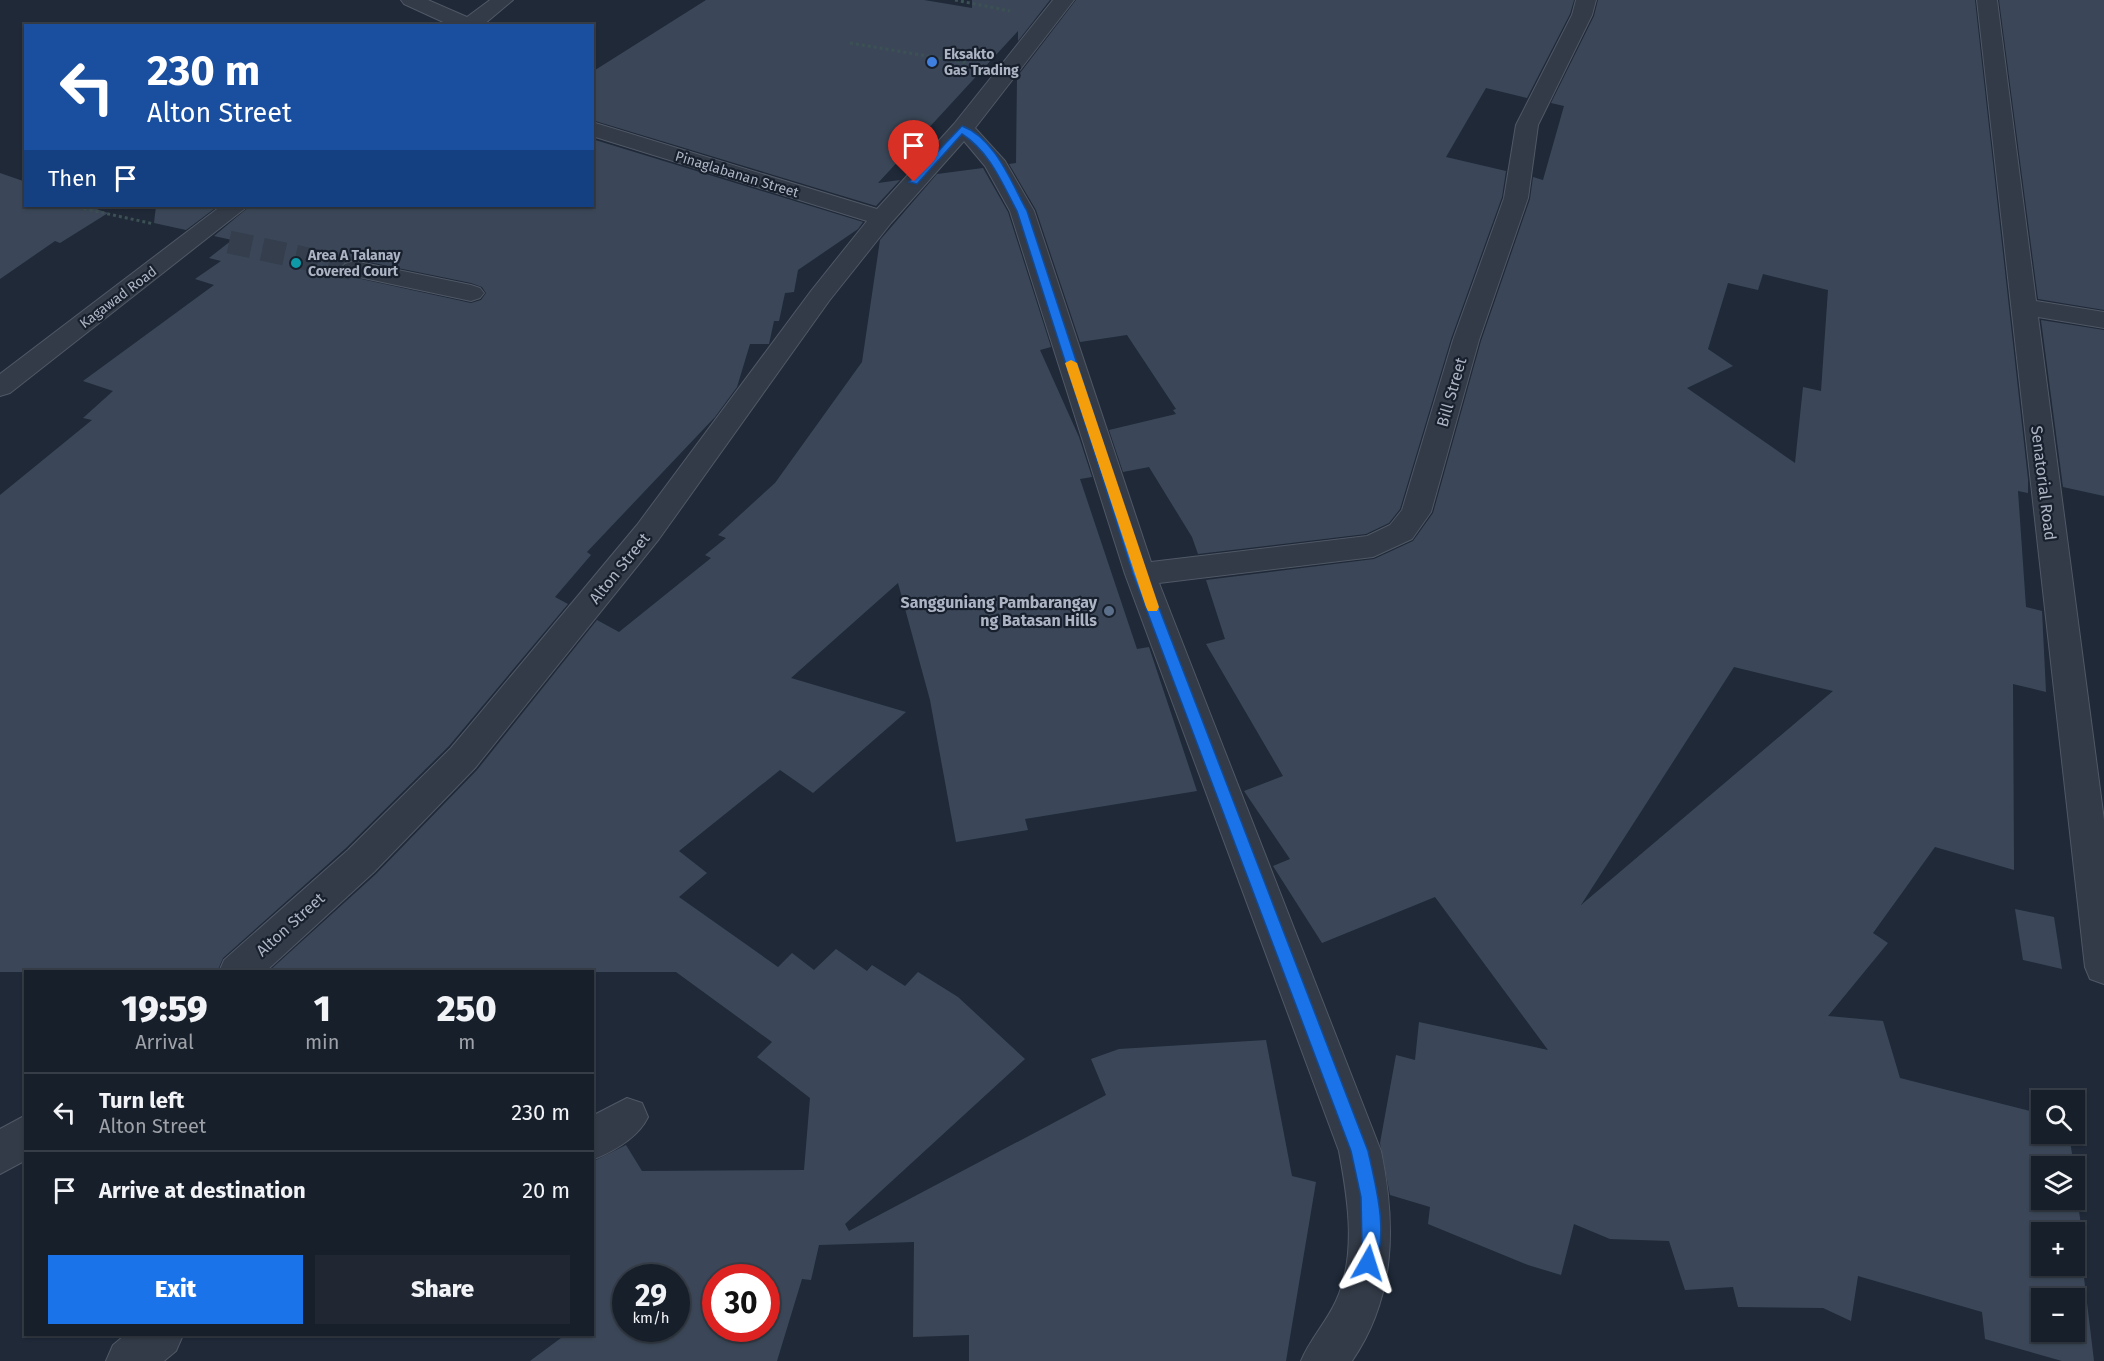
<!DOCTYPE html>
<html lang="en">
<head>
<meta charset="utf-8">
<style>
	body { margin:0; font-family:"Fira Sans",sans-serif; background:#202732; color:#f1f3f6; height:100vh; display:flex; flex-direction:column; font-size:22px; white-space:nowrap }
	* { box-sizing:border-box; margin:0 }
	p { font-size:20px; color:#9ea2a8 }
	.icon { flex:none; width:33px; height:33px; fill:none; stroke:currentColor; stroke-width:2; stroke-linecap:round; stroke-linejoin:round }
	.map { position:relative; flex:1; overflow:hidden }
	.sheet { position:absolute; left:24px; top:970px; width:570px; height:366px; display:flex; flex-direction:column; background:#171f2a; border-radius:0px; box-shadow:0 2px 4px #0004,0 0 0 2px #363d47 }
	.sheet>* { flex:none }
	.top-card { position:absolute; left:24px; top:24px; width:570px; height:183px; border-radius:0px; box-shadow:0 2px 4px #0004,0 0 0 2px #363d47; background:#1a4fa0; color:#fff; overflow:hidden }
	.tools { position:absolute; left:2031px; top:1090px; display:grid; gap:12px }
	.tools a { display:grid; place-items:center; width:54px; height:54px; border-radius:0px; background:#171f2a; box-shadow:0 2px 4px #0004,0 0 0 2px #363d47; font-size:30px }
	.speed { position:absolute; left:612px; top:1264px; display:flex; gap:12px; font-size:30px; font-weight:700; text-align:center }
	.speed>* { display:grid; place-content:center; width:78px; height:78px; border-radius:50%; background:#171f2a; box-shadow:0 2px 4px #0004,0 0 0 2px #363d47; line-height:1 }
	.speed small { font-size:15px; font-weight:400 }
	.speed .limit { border:9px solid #d22; background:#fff; color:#111 }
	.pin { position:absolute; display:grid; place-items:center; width:51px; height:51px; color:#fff; margin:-62px -26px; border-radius:50% 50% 50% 0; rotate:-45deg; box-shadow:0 0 6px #0007 }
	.pin .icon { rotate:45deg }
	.me { position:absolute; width:66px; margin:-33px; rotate:6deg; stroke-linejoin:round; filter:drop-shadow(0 0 4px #0008) }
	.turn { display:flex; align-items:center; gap:21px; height:126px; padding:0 24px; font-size:27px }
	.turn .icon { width:78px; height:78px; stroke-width:2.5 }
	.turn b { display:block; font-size:42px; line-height:51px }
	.then { display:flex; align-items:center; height:57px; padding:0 24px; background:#0003; gap:12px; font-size:22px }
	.eta { display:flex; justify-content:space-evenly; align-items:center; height:102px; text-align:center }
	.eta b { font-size:36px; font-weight:800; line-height:42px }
	.primary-button { display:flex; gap:12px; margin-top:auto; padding:12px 24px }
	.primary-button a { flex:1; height:69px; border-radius:0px; background:#1a73e8; color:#fff; font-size:24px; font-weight:800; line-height:69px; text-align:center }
	.primary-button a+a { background:#202732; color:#f1f3f6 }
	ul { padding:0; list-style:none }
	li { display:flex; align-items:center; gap:18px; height:78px; padding:0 24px; border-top:2px solid #363d47 }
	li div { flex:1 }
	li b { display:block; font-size:22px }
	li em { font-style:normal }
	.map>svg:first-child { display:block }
	.building { fill:#3b4758; fill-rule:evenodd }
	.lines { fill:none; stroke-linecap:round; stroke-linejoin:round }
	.minor-tunnel { stroke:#343e4d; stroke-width:23; stroke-dasharray:23 11; stroke-linecap:butt }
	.minor-casing { stroke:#505866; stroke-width:2 }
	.path { stroke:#3c5153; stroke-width:3; stroke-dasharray:3 3; stroke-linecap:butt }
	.minor { fill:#333b48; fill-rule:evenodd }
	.route { fill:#1a73e8; stroke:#114b97; stroke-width:1.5 }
	.slow { fill:#f59e0b }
	.shop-dot { fill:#3f7fe0; stroke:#18202d; stroke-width:2 }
	.culture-dot { fill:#0f9aa8; stroke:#18202d; stroke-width:2 }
	.service-dot { fill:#5c6f8a; stroke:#18202d; stroke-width:2 }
	.labels { text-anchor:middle; stroke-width:4.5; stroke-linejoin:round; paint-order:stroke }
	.far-poi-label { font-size:14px; font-weight:bold; fill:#adb5c5; stroke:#18202d; text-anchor:start }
	.far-street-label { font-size:14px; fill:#adb5c5; stroke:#18202d }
	.street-label { font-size:16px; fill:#adb5c5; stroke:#18202d }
	.poi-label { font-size:16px; font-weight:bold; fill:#adb5c5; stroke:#18202d; text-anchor:end }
</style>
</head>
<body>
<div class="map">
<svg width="2104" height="1361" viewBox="0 0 2104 1361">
	<rect width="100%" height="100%" fill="#1f2938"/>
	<!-- building -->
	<g class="building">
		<path d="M706,0H924L972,8V0H1050L1018,41V31L878,183L900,180L876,206L592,120V72Z"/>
		<path d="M1076,0H1574L1570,14L1527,98L1486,88L1446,157L1506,171L1502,197L1451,339L1400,509L1389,523L1366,534L1198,554L1192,537L1149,467L1123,472L1109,430L1176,414L1173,410L1176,409L1127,335L1080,342L1036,210L1009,164L1016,163L1017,77Z"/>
		<path d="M1598,0H1975L2028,479V493L2018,491L2026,607L2042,611L2046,692L2013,684L2014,870L1935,847L1873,933L1888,943L1828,1016L1883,1021L1900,1078L2042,1114V1134H2069L2074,1167H2042V1200H2074V1174L2086,1262L2082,1261L2094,1361H2062L1985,1339L1982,1312L1858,1276L1851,1321L1823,1308L1738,1307L1733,1287L1685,1290L1669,1241L1610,1239L1574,1224L1561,1275L1528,1265L1428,1224L1430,1207L1390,1195L1380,1143L1396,1055L1415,1060L1419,1022L1548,1050L1435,897L1322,943L1273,866L1290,859L1244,791L1283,776L1206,644L1225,639L1206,580L1374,559L1413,541L1433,513L1481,341L1530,199L1533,177L1543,180L1564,106L1551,103L1594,16ZM1763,274L1828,290L1821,391L1803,387L1795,463L1687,388L1733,366L1708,349L1728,283L1758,290ZM1734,667L1833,691L1581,905ZM2042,1233H2074V1266H2042ZM2042,1299H2074V1332H2042Z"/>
		<path d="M1999,0H2104V310L2038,299Z"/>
		<path d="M592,139L863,222L858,229L798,270L794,292L785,293L779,321H774L769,344H750L737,387L715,417L587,552L591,555L555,597L568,604L449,746L346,848L223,958L217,972H0V495L92,420L83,418L113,391L83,381L214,285L195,279L221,261L209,258L232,240L214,236L250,206H592ZM354,259L471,283L482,287L486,293L481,300L471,303L343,275L339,268L344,262Z"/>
		<path d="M983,168L1008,212L1051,347L1040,350L1079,437L1092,477L1080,479L1137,649L1149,647L1197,791L1025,819L1028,830L956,842L930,700L898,583L791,678L906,712L813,793L780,770L679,851L707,873L679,897L778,967L792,953L814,970L836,949L867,971L872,965L905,986L918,972L958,997L1025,1059L845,1224L849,1231L1106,1095L1091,1059L1119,1049L1266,1040L1292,1176L1316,1182L1286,1361H969V1335L913,1337L914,1242L819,1245L811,1280L802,1279L777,1361H530L565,1335H592V1162L626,1145L642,1171L804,1170L810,1098L757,1057L772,1042L676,972H268L376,874L477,770L597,620L619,632L711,558L705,555L726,538L718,535L775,483L862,362L880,240L937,174ZM626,1278H676V1329H626ZM716,1278H766V1329H716Z"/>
		<path d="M0,173L26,182V206H88L108,213L60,243L55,241L0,279Z"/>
		<path d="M156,206H218L186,230L154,223Z"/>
		<path d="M2041,320L2104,330V496L2063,487Z"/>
		<path d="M2015,909L2054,917L2062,969L2023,960Z"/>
	</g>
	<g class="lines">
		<!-- minor-tunnel -->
		<path class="minor-tunnel" d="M229,242L354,269"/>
		<!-- minor casing -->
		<g class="minor-casing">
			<g id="minor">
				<path d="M401,0H428L467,17L490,0H513L482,26H452L404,4Z"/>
				<path d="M1053,0H1074L975,128L1005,161L1034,211L1151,562L1367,536L1390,525L1402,510L1453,340L1504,198L1516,125L1572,15L1576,0H1596L1592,15L1538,125L1528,198L1479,340L1431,512L1412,539L1373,557L1159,583L1381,1151C1396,1224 1396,1297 1352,1361H1301C1310,1339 1326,1323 1336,1301C1357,1255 1348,1199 1339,1151L1125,574L1010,211L985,166L964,141L891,223L829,301L659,539L475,768L374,872L265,972H219L224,960L348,850L451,748L637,525L811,291L867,221L592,136V122L877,209L954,124Z"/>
				<path d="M1977,0H1997L2036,301L2104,312V328L2038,317L2104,820V984L2090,979L2085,967Z"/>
				<path d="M221,206H248L10,393L0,396V374Z"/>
				<path d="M354,261L471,285L480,288L484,293L480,298L471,301L345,274L341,269L345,264Z"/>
				<path d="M627,1098L642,1103L648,1117C638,1138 614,1151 592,1160V1116Z"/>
				<path d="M26,1115V1160L0,1174V1129Z"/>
				<path d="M125,1335H183L176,1351L164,1361H106L113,1345Z"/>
			</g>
		</g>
		<!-- path -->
		<g class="path">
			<path d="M955,0L1010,11"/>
			<path d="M850,43L968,63"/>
			<path d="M72,206L154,224"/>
		</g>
		<!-- minor -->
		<use href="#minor" class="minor"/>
	</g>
	<!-- route -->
	<path class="route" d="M962,126C995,138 1011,182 1027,211L1146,574L1368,1151C1376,1187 1389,1233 1374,1269L1368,1272L1361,1269L1359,1263L1362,1246L1361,1197L1351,1151L1133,574L1017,211C1002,183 990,152 962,134L917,184L909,182Z"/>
	<!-- slow -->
	<path class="slow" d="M1071,360L1077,363L1159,607L1157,611H1148L1146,607L1065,363Z"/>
	<!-- markers -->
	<circle class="shop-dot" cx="932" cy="62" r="6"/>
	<circle class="culture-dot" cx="296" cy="263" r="6"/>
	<circle class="service-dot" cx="1109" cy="611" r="6"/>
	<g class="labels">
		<!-- far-poi labels -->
		<g class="far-poi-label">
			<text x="944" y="59">Eksakto<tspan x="944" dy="16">Gas Trading</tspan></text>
			<text x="308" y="260">Area A Talanay<tspan x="308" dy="16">Covered Court</tspan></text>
		</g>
		<!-- far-street labels -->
		<g class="far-street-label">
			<text transform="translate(737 174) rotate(17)" y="5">Pinaglabanan Street</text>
			<text transform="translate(118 297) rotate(-37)" y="5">Kagawad Road</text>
		</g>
		<!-- street labels -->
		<g class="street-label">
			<text transform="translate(1451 392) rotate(-74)" y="6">Bill Street</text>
			<text transform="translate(2044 483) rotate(83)" y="6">Senatorial Road</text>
			<text transform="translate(619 568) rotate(-51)" y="6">Alton Street</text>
			<text transform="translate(290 924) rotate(-42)" y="6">Alton Street</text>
		</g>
		<!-- poi labels -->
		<g class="poi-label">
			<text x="1097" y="608">Sangguniang Pambarangay<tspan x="1097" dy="18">ng Batasan Hills</tspan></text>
		</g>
	</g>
</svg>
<div class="tools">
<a><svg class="icon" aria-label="search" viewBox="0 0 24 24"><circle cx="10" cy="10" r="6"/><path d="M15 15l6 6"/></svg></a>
<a><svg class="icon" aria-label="layers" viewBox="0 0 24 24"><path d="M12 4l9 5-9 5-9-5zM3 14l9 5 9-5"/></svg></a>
<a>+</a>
<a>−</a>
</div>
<div class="speed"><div>29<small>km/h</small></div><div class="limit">30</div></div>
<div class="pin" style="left:914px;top:182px;background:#d93025"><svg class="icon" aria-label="arrive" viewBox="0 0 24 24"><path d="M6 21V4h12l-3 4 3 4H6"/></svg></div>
<svg class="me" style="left:1368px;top:1263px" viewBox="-20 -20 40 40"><path d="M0-17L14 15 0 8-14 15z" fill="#1a73e8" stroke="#fff" stroke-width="4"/></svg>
<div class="top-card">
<div class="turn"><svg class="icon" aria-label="left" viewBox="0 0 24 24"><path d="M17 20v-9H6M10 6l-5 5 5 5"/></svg><div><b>230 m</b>Alton Street</div></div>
<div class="then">Then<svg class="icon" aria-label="arrive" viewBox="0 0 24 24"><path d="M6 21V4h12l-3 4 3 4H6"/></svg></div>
</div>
<section class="sheet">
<div class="eta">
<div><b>19:59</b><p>Arrival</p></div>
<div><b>1</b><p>min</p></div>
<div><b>250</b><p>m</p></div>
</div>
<ul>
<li><svg class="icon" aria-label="left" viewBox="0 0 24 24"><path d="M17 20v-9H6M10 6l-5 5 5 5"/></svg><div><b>Turn left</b><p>Alton Street</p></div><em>230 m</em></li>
<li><svg class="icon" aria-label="arrive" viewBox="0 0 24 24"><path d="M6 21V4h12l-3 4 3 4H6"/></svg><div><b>Arrive at destination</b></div><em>20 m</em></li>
</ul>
<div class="primary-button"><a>Exit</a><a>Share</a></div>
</section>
</div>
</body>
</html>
